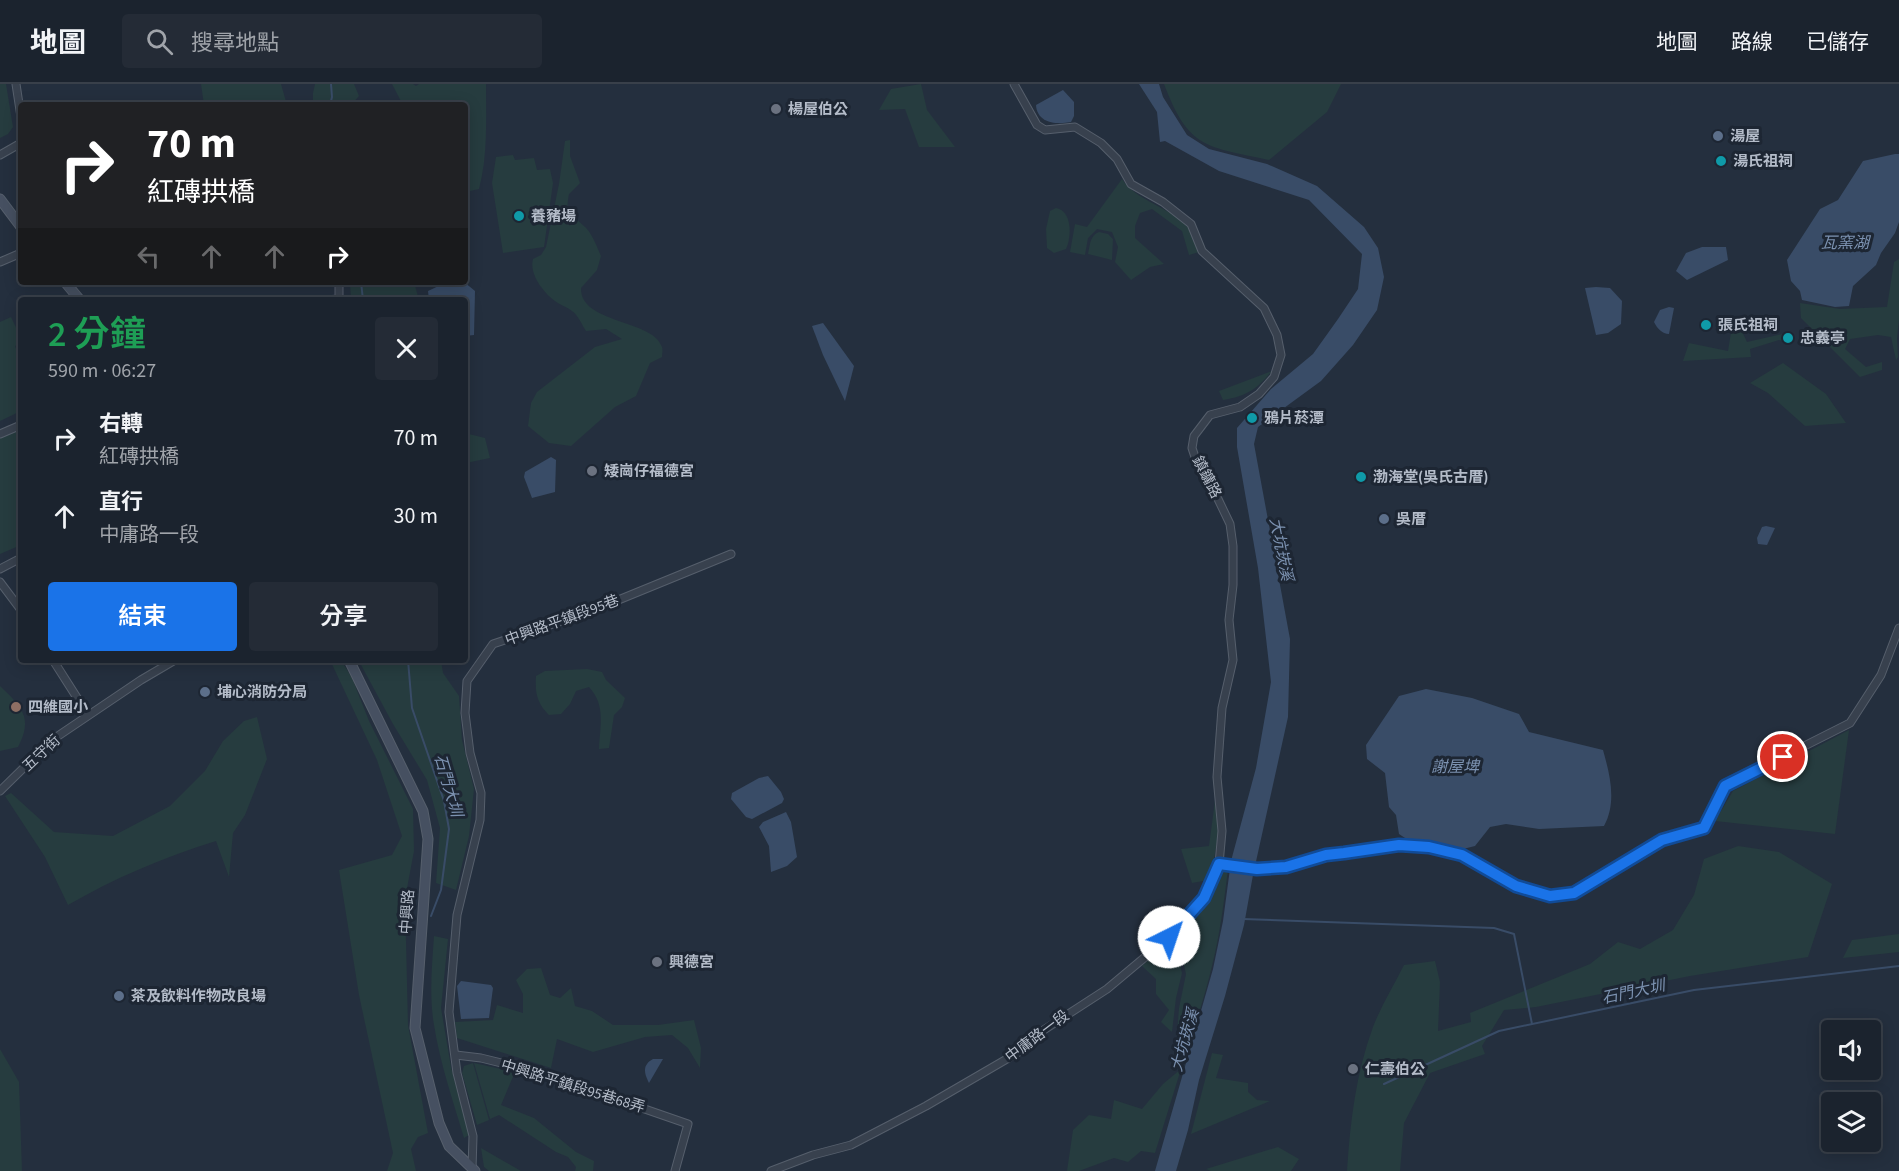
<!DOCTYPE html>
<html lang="zh-TW">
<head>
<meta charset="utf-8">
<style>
	body { margin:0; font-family:"Source Sans 3","Noto Sans TC",sans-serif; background:#242b36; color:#f1f3f6; height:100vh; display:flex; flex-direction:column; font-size:22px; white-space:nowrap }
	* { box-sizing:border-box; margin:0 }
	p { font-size:20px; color:#a0a4aa }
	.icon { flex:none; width:33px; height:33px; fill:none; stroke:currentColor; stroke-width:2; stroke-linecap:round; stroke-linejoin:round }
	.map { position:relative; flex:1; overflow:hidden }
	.drawer { position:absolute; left:18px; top:213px; width:450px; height:366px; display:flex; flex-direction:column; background:#1b232e; border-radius:6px; box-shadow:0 3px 15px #0003,0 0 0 2px #39404a }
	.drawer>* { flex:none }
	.banner { position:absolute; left:18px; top:18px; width:450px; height:183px; border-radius:6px; box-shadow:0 3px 15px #0003,0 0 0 2px #39404a; background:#202124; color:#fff; overflow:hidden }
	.tools { position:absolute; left:1821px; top:936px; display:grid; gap:12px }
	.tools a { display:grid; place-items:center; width:60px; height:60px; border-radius:6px; background:#1b232e; box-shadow:0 3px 15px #0003,0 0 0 2px #39404a; font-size:30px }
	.pin { position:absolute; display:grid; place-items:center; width:51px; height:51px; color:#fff; margin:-26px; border:3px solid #fff; border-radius:50%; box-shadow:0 2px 6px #0007 }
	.me { position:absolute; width:66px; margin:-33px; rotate:41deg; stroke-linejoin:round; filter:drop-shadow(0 0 4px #0008) }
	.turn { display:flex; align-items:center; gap:21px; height:126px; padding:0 30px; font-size:27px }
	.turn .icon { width:78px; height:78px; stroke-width:2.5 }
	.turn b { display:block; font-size:42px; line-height:51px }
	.lanes { display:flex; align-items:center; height:57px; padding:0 30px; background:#0003; justify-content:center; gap:30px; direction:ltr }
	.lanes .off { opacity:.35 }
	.round { display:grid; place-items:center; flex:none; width:63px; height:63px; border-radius:6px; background:#242b36 }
	.headline { display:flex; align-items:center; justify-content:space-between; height:102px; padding:0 30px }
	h1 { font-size:36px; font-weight:600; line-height:45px; color:#1e9e55 }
	.button { display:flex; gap:12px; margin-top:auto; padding:12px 30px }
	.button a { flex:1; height:69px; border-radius:6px; background:#1a73e8; color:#fff; font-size:24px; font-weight:600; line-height:69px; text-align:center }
	.button a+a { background:#242b36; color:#f1f3f6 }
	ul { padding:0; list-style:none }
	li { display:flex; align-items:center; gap:18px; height:78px; padding:0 30px }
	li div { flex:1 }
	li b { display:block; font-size:22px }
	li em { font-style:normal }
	header { display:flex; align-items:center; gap:36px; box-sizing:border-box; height:84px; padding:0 30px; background:#1b232e; border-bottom:2px solid #39404a }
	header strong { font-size:28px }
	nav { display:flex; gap:33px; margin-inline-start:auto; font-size:21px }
	.search { width:420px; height:54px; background:#242b36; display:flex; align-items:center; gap:15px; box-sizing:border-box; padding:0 21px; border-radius:6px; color:#a0a4aa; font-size:22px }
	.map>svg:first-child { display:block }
	.green { fill:#263c3f }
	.water { fill:#394c67 }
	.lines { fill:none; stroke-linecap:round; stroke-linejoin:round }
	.stream { stroke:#394c67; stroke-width:2 }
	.street-casing { stroke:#565f6c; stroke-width:9 }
	.secondary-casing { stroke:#565f6c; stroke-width:11 }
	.street { stroke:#38414e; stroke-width:7 }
	.secondary { stroke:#465061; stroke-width:9 }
	.route-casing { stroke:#114b97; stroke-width:15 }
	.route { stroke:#1a73e8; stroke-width:10 }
	.worship-dot { fill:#6b7280; stroke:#1d2633; stroke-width:2 }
	.service-dot { fill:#5c6f8a; stroke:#1d2633; stroke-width:2 }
	.culture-dot { fill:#0f9aa8; stroke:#1d2633; stroke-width:2 }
	.education-dot { fill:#8d6e63; stroke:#1d2633; stroke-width:2 }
	.labels { text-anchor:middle; stroke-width:6; stroke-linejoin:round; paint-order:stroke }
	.poi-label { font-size:15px; font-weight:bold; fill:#b4bcc9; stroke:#1d2633; text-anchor:start }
	.street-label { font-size:15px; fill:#b4bcc9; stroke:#1d2633 }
	.water-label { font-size:16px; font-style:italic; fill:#7c92b1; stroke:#1d2633 }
</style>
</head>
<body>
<header>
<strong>地圖</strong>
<div class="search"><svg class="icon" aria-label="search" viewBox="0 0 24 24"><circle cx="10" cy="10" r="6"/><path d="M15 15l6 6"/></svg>搜尋地點</div>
<nav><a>地圖</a><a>路線</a><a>已儲存</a></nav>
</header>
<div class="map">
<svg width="1899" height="1087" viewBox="0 0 1899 1087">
	<rect width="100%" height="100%" fill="#242f3e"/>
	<!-- green -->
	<g class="green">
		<path d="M0,0H6L13,43L8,50L0,54Z"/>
		<path d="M201,0H281L287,21H204Z"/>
		<path d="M315,0H354L359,12L351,21H313V9Z"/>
		<path d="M392,0H413L416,2L419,0H486C486,34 488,72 479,105L470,107V151L465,148V21H403Z"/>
		<path d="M921,0L927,26L955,63H919L905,25L879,26L891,5Z"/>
		<path d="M1164,0H1341L1327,28L1269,76C1206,62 1189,66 1164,0Z"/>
		<path d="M570,56V72L580,99L569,110C564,135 573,130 587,145C593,152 597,163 601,172L597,186L581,204C580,240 653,235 662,263C663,266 662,270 662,273L650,279L636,312L615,323L571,362L549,359L528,342L531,319L537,308L595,263L622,255L606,245L586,247C582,241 578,231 572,227C567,223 560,221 555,217C543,208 529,190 533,175L541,171L546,163L559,100L565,57Z"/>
		<path d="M513,71L515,76L534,74L537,86L550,85L553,99L544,163L503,169L492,99L496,73Z"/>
		<path d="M1122,95C1135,116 1169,123 1187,142C1192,149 1195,161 1199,168L1189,171L1182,147L1152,125L1140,129L1135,142V154L1164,180L1150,183L1131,196L1115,178L1118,163L1112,148L1097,145L1088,154L1085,171L1070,168L1075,140L1087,143Z"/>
		<path d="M1056,124C1072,127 1072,152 1066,165L1054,169L1047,164L1046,145L1050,127Z"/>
		<path d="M1099,148L1108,150L1113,155L1112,176L1088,170C1090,161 1090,151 1099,148Z"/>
		<path d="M1899,175V236L1897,254L1898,273L1896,276L1891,253L1878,251L1850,255L1845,265L1866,283L1882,278V286L1860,293L1801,234L1800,219L1840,225L1887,223L1894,178Z"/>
		<path d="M350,198H414L419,216H351Z"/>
		<path d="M11,233L21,254V259L15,262L21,276V327L0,337V238Z"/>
		<path d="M1733,236L1737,237L1747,258L1782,250L1783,257L1779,256L1750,265L1751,273L1683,277L1689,259L1728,267Z"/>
		<path d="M1783,279L1826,310L1846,339L1805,342L1768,309L1750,299Z"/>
		<path d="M1272,287C1257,305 1247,312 1223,316L1219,307Z"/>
		<path d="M21,345V461L0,470V354Z"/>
		<path d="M465,349L485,354L490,374L466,379L465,382Z"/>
		<path d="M330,576H341L352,594L369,637L413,725L414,767L405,815L408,941L428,1049L418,1053L411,1065L416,1087H387L393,1069L359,911L339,786L392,771L402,752L377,676Z"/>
		<path d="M360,576H441L443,589L459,612L462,656L474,705L469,752L456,806L436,799L440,744L427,696L393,640L360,579Z"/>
		<path d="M587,585L602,588L606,596L625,614L622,623L614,631L609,664L599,665C600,642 606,621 589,603L576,607L570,620L561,630L549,631C537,619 535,609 536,592L545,587Z"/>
		<path d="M0,602C21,622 34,634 18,663L0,667Z"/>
		<path d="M257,633L267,675L245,731L233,749L229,793L216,757C164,773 115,794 68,821L45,773L5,712L11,709L54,748L113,752L170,722L205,687L223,657L244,637Z"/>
		<path d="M1849,646L1835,750L1715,737L1733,707Z"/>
		<path d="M1216,709L1219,746L1213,781L1206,803L1203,797L1192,799L1181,765L1209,762Z"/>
		<path d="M1738,762L1779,768L1832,800L1808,873L1690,892L1536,923L1504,926L1482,962L1485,970L1430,989L1404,1039L1400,1087H1347C1350,1038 1356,989 1373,943C1381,922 1394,901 1404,881L1435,877L1440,898L1438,947L1471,938L1470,929L1590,880L1618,858L1640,865L1673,846L1694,811L1704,775Z"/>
		<path d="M1225,785H1228C1224,818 1220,850 1212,882C1205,912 1195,941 1186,971L1172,980L1176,963L1179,924L1186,890L1181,868L1185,851L1182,846L1209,816Z"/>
		<path d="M1899,850V868L1843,874L1852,856Z"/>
		<path d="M434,852L448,855L441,924L451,983L469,1051L464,1054C453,1017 440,979 434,941C429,912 432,881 434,852Z"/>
		<path d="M1161,865L1177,867L1182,889L1176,914L1172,948L1161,938L1169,926L1156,910V895L1142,882Z"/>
		<path d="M541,884L550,911L560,914L571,904L575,922L592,927L613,941H658L694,936L701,964L700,984L688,964L672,951L645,953L593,968L557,955L551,984L457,954L455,938L493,936L497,921L523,929V910L516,896L527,885Z"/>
		<path d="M0,965L19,998L22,1087H0Z"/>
		<path d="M1212,969L1223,971L1216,994L1248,999V1008L1257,1016L1270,1017L1191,1050Z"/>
		<path d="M473,979L489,1036L477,1041L462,989L464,982Z"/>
		<path d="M474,979L515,988L501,1021L534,1034L576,1068L594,1077L593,1087H575L576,1083L568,1073L556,1068L499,1031L490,1035Z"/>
		<path d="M1181,985L1155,1069L1141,1067L1128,1078L1114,1074L1079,1087H1067L1073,1046L1089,1031L1111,1035L1114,1016L1142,1025L1163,1000Z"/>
		<path d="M1278,1063L1299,1075L1291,1087H1211L1206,1085Z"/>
		<path d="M481,1064L521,1087H489L484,1083Z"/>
	</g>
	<!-- water -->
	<g class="water">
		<path d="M1139,0H1159L1163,13L1187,51L1209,65L1267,80L1317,102L1364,143L1378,164L1384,193L1377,226L1353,261L1321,297L1258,343L1254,360L1290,555L1288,633L1253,791L1244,841L1225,912L1199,996L1188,1046L1176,1087H1155L1213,885L1223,837L1231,777L1256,684L1271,598L1258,484L1237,363V344L1271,305L1313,270L1338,235L1358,205L1362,170L1309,116L1219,87L1165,57L1160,58L1157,28Z"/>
		<path d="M1063,6L1074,18V32L1071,38C1056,41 1037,39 1036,21Z"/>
		<path d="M1895,70H1899V138L1895,149L1881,169L1876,181L1853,202L1849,222L1835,223L1802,216L1800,207L1791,197L1787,176L1820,125L1838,116L1863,77Z"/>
		<path d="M1702,163H1726L1728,176L1687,196L1676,187L1686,169Z"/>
		<path d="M447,198H464L475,207L474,251L465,252V216H429L428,207Z"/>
		<path d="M1596,203L1610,204L1622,217L1621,240L1608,249L1596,251L1585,204Z"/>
		<path d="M1669,223L1674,224L1669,250C1662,250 1657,244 1654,238L1660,226Z"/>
		<path d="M823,239L854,282L845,317L823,271L812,242Z"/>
		<path d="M551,373L556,376L555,408L532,414L524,393L525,388Z"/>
		<path d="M1766,442L1775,444L1767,461L1758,460L1757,454L1762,443Z"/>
		<path d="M1426,605L1472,614L1519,630L1529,648L1603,666C1610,691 1617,718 1604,742L1539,745L1506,740L1490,743L1475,762L1463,765L1408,756L1399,750L1396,731L1389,723L1385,689L1367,675L1366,661L1399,612Z"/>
		<path d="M768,692L781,708L784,715L782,719L752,735L746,733L731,715L732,709L759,694Z"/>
		<path d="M786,728L791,738L797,773L787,782L771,788L769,762L759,743L763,738Z"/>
		<path d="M461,897L491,901L493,904L489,934L461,935L457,902Z"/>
		<path d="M653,975H663L649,999C644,989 642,981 653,975Z"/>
	</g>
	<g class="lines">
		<!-- stream -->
		<g class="stream">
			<path d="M330,21L332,13L331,0"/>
			<path d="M361,198L363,216"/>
			<path d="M408,576L412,624L444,717L449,745L441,806L431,832"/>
			<path d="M1243,835L1494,844L1514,850L1532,940"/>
			<path d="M1384,1000L1499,947L1694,906L1899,882"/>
		</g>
		<!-- street casing -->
		<g class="street-casing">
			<g id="street">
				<path d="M16,0L21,33"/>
				<path d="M0,71L21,59"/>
				<path d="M0,178L21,169"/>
				<path d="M339,198V216"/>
				<path d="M325,216L339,215"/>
				<path d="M0,350L21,341"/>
				<path d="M0,485L21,474"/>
				<path d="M0,498L21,526"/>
				<path d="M53,576L88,631"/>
				<path d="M0,707L52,656L141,596L175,576"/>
				<path d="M1219,780L1257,785L1286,783L1326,771L1399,761L1429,763L1462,771L1516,802L1550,812L1574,809L1662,756L1704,744L1725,702L1850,639L1881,591L1899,544"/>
				<path d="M456,971L481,974L538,988L688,1040L675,1087"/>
				<path d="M472,1085L473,1052L457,989L449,928L457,831L480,736L481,709L470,669L465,629L467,597L493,560L589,528L731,470"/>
				<path d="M771,1087L813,1071L851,1061L926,1022L1024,965L1036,951L1107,905L1169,853L1204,814L1212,799L1219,780L1222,747L1217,693L1222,624L1233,576L1229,536L1233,501V462L1230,440L1218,415L1196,376L1192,364L1194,352L1210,331L1240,323L1259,310L1274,293L1281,271L1277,251L1264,224L1202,167L1191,140L1163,118L1131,100L1117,75L1101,59L1075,43L1045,46L1037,41L1014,0"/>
			</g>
		</g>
		<!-- secondary casing -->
		<g class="secondary-casing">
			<g id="secondary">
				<path d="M0,115L21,143"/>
				<path d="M65,198L80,216"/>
				<path d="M349,576L423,727L428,755L415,944L439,1039L449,1062L475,1087"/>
			</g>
		</g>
		<!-- street -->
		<use href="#street" class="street"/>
		<!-- secondary -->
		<use href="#secondary" class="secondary"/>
	</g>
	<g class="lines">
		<!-- route casing -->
		<g class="route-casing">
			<path id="route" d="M1169,853L1204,814L1219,780L1257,785L1286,783L1326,771L1344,769L1399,761L1429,763L1462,771L1516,802L1550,812L1574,809L1662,756L1704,744L1725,702L1783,673"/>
		</g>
		<!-- route -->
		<use href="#route" class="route"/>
	</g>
	<!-- markers -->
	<g class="worship-dot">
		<circle cx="776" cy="25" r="6"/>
		<circle cx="592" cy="387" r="6"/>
		<circle cx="657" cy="878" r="6"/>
		<circle cx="1353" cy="985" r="6"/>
	</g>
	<g class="service-dot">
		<circle cx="1718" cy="52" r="6"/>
		<circle cx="1384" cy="435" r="6"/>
		<circle cx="205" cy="608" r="6"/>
		<circle cx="119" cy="912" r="6"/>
	</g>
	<g class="culture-dot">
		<circle cx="1721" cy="77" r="6"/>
		<circle cx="519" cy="132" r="6"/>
		<circle cx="1706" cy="241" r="6"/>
		<circle cx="1788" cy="254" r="6"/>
		<circle cx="1252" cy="334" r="6"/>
		<circle cx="1361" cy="393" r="6"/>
	</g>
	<circle class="education-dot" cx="16" cy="623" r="6"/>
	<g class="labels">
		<!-- poi labels -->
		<g class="poi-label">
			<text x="788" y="30">楊屋伯公</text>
			<text x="1730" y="57">湯屋</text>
			<text x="1733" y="82">湯氏祖祠</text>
			<text x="531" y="137">養豬場</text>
			<text x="1718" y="246">張氏祖祠</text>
			<text x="1800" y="259">忠義亭</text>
			<text x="1264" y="339">鴉片菸潭</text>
			<text x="604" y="392">矮崗仔福德宮</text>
			<text x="1373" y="398">渤海堂(吳氏古厝)</text>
			<text x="1396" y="440">吳厝</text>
			<text x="217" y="613">埔心消防分局</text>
			<text x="28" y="628">四維國小</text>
			<text x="669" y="883">興德宮</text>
			<text x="131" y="917">茶及飲料作物改良場</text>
			<text x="1365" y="990">仁壽伯公</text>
		</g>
		<!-- street labels -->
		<g class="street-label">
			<text transform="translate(1207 393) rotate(63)" y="5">鎮鏞路</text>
			<text transform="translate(562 536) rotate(-20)" y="5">中興路平鎮段95巷</text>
			<text transform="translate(41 669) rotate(-43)" y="5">五守街</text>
			<text transform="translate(407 828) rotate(-86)" y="5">中興路</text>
			<text transform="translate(1037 952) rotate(-37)" y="5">中庸路一段</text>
			<text transform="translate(573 1002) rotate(17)" y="5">中興路平鎮段95巷68弄</text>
		</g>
		<!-- water labels -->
		<g class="water-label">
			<text x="1845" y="164">瓦窯湖</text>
			<text transform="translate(1282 465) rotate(79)" y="6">大坑崁溪</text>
			<text x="1455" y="688">謝屋埤</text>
			<text transform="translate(449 701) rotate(74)" y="6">石門大圳</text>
			<text transform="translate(1633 907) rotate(-12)" y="6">石門大圳</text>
			<text transform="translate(1184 956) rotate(-74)" y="6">大坑崁溪</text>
		</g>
	</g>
</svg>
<div class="tools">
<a><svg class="icon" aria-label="sound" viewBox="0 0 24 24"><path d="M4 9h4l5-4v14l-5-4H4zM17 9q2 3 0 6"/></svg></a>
<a><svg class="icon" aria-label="layers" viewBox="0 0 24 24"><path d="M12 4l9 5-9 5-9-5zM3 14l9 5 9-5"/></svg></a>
</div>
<div class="pin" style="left:1783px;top:673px;background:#d93025"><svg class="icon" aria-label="arrive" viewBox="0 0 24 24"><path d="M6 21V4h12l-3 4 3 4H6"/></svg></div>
<svg class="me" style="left:1169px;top:853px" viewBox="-20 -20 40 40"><circle r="19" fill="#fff"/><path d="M0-13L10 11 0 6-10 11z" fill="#1a73e8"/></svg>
<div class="banner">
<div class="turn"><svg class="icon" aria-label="right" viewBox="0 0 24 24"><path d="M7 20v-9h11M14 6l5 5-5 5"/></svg><div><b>70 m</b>紅磚拱橋</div></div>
<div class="lanes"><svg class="icon off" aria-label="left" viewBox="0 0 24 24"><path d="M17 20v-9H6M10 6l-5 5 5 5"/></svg><svg class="icon off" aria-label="ahead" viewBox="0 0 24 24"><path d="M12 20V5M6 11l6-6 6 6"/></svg><svg class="icon off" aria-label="ahead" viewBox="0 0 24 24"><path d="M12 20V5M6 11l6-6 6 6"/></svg><svg class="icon" aria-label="right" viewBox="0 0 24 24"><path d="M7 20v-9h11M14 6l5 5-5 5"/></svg></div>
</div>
<section class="drawer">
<div class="headline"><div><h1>2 分鐘</h1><p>590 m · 06:27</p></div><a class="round"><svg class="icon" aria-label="close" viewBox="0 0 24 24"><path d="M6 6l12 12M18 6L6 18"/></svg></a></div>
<ul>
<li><svg class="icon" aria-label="right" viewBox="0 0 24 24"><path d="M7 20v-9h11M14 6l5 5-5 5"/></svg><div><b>右轉</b><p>紅磚拱橋</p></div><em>70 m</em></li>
<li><svg class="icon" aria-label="ahead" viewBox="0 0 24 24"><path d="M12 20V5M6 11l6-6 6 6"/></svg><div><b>直行</b><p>中庸路一段</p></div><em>30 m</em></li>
</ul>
<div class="button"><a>結束</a><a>分享</a></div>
</section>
</div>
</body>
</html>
